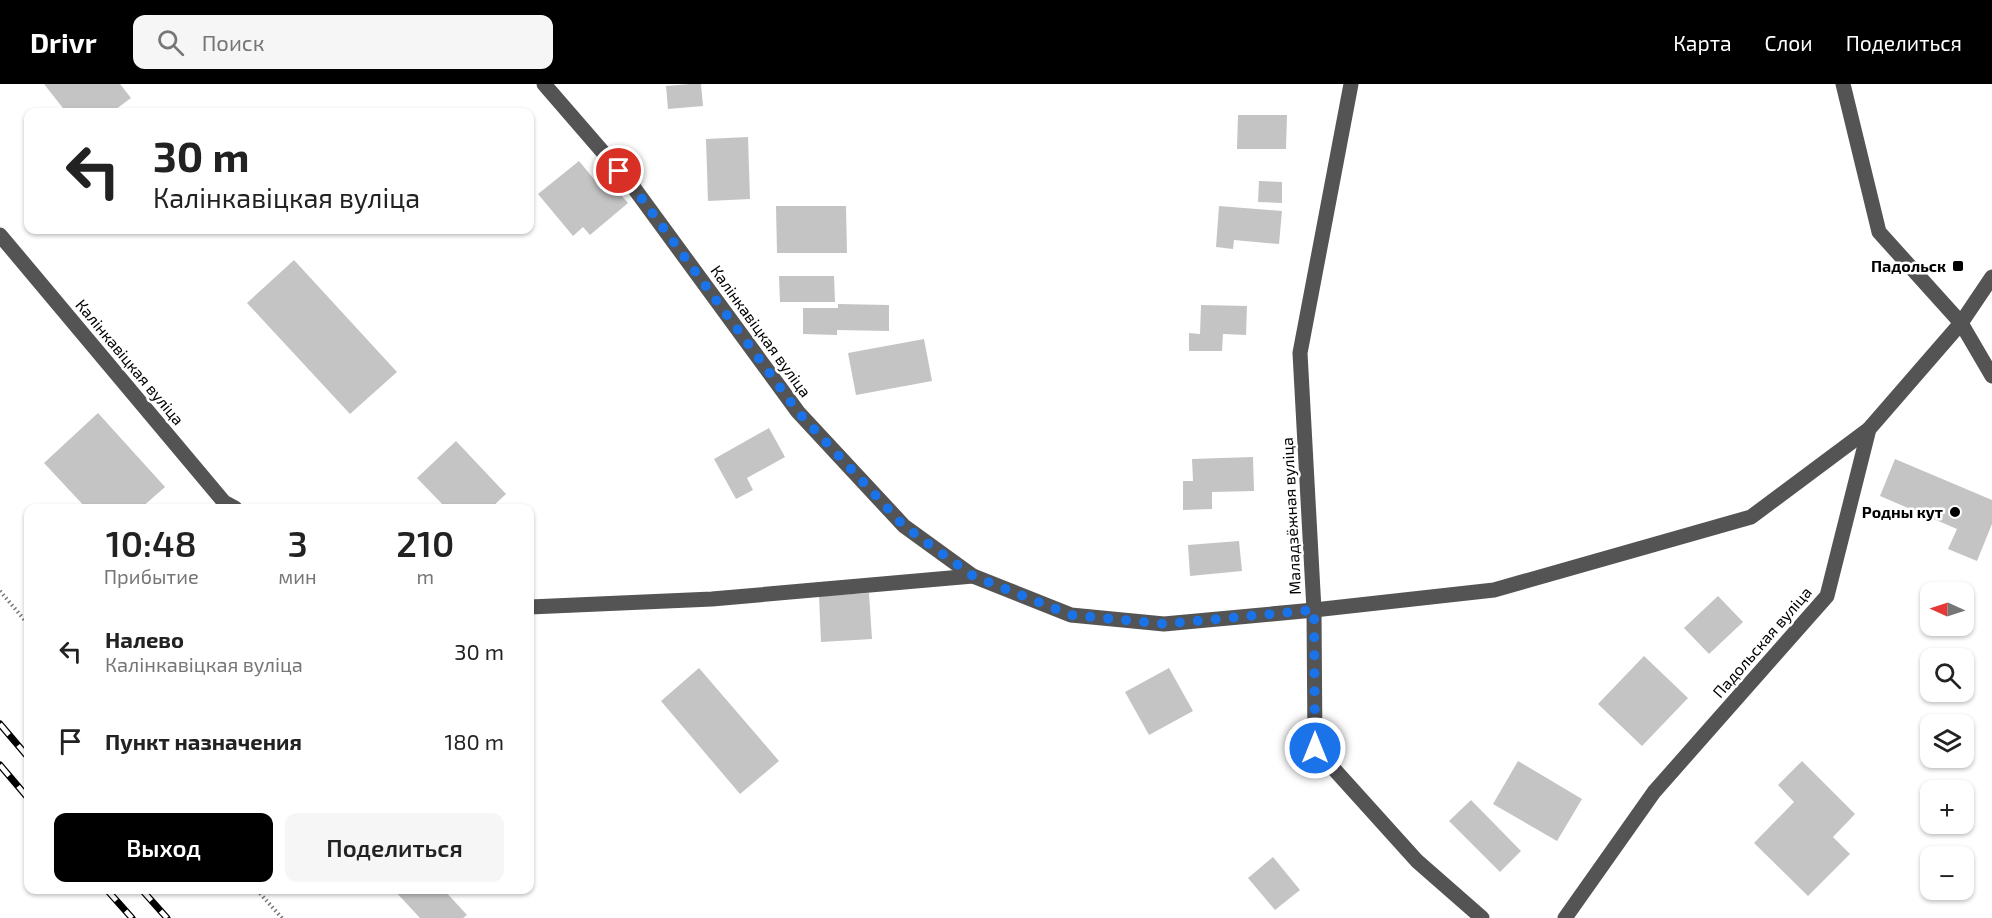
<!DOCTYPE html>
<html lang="ru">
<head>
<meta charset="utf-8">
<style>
	body { margin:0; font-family:"Exo 2",sans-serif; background:#f6f6f6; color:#222; height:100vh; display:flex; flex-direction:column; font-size:22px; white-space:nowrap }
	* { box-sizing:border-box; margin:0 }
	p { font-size:20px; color:#767676 }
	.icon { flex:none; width:33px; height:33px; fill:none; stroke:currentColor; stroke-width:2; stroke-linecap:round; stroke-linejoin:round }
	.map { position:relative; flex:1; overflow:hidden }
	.sheet { position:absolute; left:24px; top:420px; width:510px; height:390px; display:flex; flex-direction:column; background:#fff; border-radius:12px; box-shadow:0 2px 4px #0004 }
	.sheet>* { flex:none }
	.banner { position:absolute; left:24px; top:24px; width:510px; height:126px; border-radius:12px; box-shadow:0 2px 4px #0004; background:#fff; color:#222; overflow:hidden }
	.needle { width:39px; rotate:273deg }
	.fabs { position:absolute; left:1920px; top:498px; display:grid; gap:12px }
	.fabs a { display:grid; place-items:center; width:54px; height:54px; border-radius:12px; background:#fff; box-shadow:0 2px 4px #0004; font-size:30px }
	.pin { position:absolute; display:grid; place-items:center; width:51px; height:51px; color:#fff; margin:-26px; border:3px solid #fff; border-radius:50%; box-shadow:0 2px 6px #0007 }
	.me { position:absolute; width:66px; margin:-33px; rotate:0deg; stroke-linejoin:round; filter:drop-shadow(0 0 4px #0008) }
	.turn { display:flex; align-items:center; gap:21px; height:126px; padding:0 30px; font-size:27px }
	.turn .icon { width:78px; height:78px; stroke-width:2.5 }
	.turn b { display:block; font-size:42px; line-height:51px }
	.eta { display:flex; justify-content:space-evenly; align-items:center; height:102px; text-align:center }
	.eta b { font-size:36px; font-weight:600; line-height:42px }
	.primary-button { display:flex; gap:12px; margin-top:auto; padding:12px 30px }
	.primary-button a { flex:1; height:69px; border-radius:12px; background:#000; color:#fff; font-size:24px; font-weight:600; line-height:69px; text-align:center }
	.primary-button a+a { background:#f6f6f6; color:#222 }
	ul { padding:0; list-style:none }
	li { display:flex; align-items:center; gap:18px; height:90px; padding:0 30px }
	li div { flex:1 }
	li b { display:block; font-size:22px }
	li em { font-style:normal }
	header { display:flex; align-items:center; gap:36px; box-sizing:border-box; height:84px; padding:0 30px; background:#000; color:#fff }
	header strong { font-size:28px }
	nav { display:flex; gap:33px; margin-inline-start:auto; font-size:21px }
	.search { width:420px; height:54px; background:#f6f6f6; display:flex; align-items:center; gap:15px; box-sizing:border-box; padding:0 21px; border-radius:12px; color:#767676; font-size:22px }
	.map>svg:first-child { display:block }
	.building { fill:#c4c4c4 }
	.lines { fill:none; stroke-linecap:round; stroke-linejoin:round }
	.path { stroke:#767676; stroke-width:4; stroke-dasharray:1.5 3; stroke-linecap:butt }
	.minor { stroke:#545454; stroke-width:15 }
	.rail-casing { stroke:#000; stroke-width:7 }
	.rail { stroke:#fff; stroke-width:4.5; stroke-dasharray:14; stroke-linecap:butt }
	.route { stroke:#1a73e8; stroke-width:10; stroke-dasharray:0 18 }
	.poi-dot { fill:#000; stroke:#fff; stroke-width:2 }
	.labels { text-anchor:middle; stroke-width:5; stroke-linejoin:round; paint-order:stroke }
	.poi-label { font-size:16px; font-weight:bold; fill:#000; stroke:#fff; text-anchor:end }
	.street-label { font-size:16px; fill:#000; stroke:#fff }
</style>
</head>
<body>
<header>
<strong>Drivr</strong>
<div class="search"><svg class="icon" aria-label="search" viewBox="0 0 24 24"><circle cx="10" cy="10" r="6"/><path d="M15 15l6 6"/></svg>Поиск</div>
<nav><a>Карта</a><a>Слои</a><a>Поделиться</a></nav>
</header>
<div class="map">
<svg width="1992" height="834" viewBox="0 0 1992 834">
	<rect width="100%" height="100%" fill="#fff"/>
	<!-- building -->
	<g class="building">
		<path d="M44,0H120L131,14L112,28H66Z"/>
		<path d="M690,0H701L703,22L668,25L666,2Z"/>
		<path d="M1238,31H1287L1286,65H1237Z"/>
		<path d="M748,53L750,115L708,117L706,55Z"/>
		<path d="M579,77L598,100L606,94L628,119L590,151L583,143L573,152L538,110Z"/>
		<path d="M1259,97L1282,98V119L1258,118Z"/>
		<path d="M776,122H846L847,169H777Z"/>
		<path d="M1219,122L1282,127L1279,160L1234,156L1233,165L1216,163Z"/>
		<path d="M294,176L397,288L350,330L247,219Z"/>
		<path d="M779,192H834L835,218H780Z"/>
		<path d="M838,220L889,221V247L837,246V251L803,250V224H838Z"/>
		<path d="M1201,221L1247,222L1246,251L1223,250L1222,267H1189V249L1200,250Z"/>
		<path d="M924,255L932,297L856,311L848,269Z"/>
		<path d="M98,329L165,403L141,424H86L44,379Z"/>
		<path d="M769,344L785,373L747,394L753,406L736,415L714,375Z"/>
		<path d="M456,357L506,410L491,424H446L417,394Z"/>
		<path d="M1253,373L1254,407L1212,408V425L1183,426V397H1193L1192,375Z"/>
		<path d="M1895,375L1992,416V440L1977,477L1948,465L1957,445L1880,412Z"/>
		<path d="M1239,457L1242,487L1190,492L1188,461Z"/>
		<path d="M869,509L872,555L821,558L819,512Z"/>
		<path d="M1718,512L1743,538L1709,570L1684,544Z"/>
		<path d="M1644,572L1688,614L1642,662L1598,620Z"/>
		<path d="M699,584L779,677L740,710L661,617Z"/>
		<path d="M1169,584L1193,627L1149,651L1125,608Z"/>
		<path d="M1518,677L1582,715L1557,757L1493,720Z"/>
		<path d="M1802,677L1855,730L1833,753L1850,770L1808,812L1754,759L1794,718L1778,701Z"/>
		<path d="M1471,716L1521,767L1500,788L1449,737Z"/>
		<path d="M1273,773L1300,806L1275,826L1248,794Z"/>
		<path d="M394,806H444L467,831L463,834H420Z"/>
	</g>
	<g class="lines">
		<!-- path -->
		<g class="path">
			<path d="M0,507L28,540"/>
			<path d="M257,806L282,834"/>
		</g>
		<!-- minor -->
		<g class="minor">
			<path d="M544,0L634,104L798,328L904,442L973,492L1071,531L1164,540L1314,526L1494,506L1751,433L1869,345"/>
			<path d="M1351,0L1300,269L1314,526L1315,664L1417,777L1482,834"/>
			<path d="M1843,0L1879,148L1961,239L1992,292"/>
			<path d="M0,151L224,418L235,424"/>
			<path d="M530,523L712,515L973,492"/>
			<path d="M1565,834L1654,708L1827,512L1869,345L1961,239L1992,193"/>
		</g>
		<!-- rail casing -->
		<g class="rail-casing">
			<g id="rail">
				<path d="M0,640L28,673"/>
				<path d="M0,681L28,714"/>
				<path d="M107,806L132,834"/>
				<path d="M142,806L167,834"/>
			</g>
		</g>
		<!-- rail -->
		<use href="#rail" class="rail"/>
	</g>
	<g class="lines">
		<!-- route -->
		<path class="route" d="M619,87L634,104L798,328L904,442L973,492L1071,531L1164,540L1314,526L1315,664"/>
	</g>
	<!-- markers -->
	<g class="poi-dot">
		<rect x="1952" y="176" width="12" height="12" rx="3"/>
		<circle cx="1955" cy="428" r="6"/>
	</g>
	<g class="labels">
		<!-- poi labels -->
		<g class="poi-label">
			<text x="1946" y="188">Падольск</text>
			<text x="1943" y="434">Родны кут</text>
		</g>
		<!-- street labels -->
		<g class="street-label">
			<text transform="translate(761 247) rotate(54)" y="6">Калінкавіцкая вуліца</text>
			<text transform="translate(130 278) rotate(50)" y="6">Калінкавіцкая вуліца</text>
			<text transform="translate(1291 432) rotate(-93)" y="6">Маладзёжная вуліца</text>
			<text transform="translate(1762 558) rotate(-49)" y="6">Падольская вуліца</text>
		</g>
	</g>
</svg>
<div class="fabs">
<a><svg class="needle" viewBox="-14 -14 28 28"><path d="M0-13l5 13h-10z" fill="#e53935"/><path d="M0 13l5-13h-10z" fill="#767676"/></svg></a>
<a><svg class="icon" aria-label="search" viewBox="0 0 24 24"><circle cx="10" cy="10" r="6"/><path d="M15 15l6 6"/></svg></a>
<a><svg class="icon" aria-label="layers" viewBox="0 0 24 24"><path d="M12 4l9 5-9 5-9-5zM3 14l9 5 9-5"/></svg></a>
<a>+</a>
<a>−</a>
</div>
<div class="pin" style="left:619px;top:87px;background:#d93025"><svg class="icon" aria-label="arrive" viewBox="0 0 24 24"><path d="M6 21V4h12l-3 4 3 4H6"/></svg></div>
<svg class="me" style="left:1315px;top:664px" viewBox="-20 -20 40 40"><circle r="17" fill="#1a73e8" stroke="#fff" stroke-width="3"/><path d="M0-11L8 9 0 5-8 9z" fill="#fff"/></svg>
<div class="banner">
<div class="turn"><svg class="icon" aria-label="left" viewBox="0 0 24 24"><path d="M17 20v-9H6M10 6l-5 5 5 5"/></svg><div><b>30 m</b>Калінкавіцкая вуліца</div></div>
</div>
<section class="sheet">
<div class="eta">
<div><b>10:48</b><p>Прибытие</p></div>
<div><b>3</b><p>мин</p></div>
<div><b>210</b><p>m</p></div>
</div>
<ul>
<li><svg class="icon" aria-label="left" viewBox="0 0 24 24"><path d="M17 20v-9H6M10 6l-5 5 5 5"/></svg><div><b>Налево</b><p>Калінкавіцкая вуліца</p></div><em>30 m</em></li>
<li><svg class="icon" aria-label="arrive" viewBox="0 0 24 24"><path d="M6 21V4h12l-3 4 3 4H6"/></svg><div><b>Пункт назначения</b></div><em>180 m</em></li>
</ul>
<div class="primary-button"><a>Выход</a><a>Поделиться</a></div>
</section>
</div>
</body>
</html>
